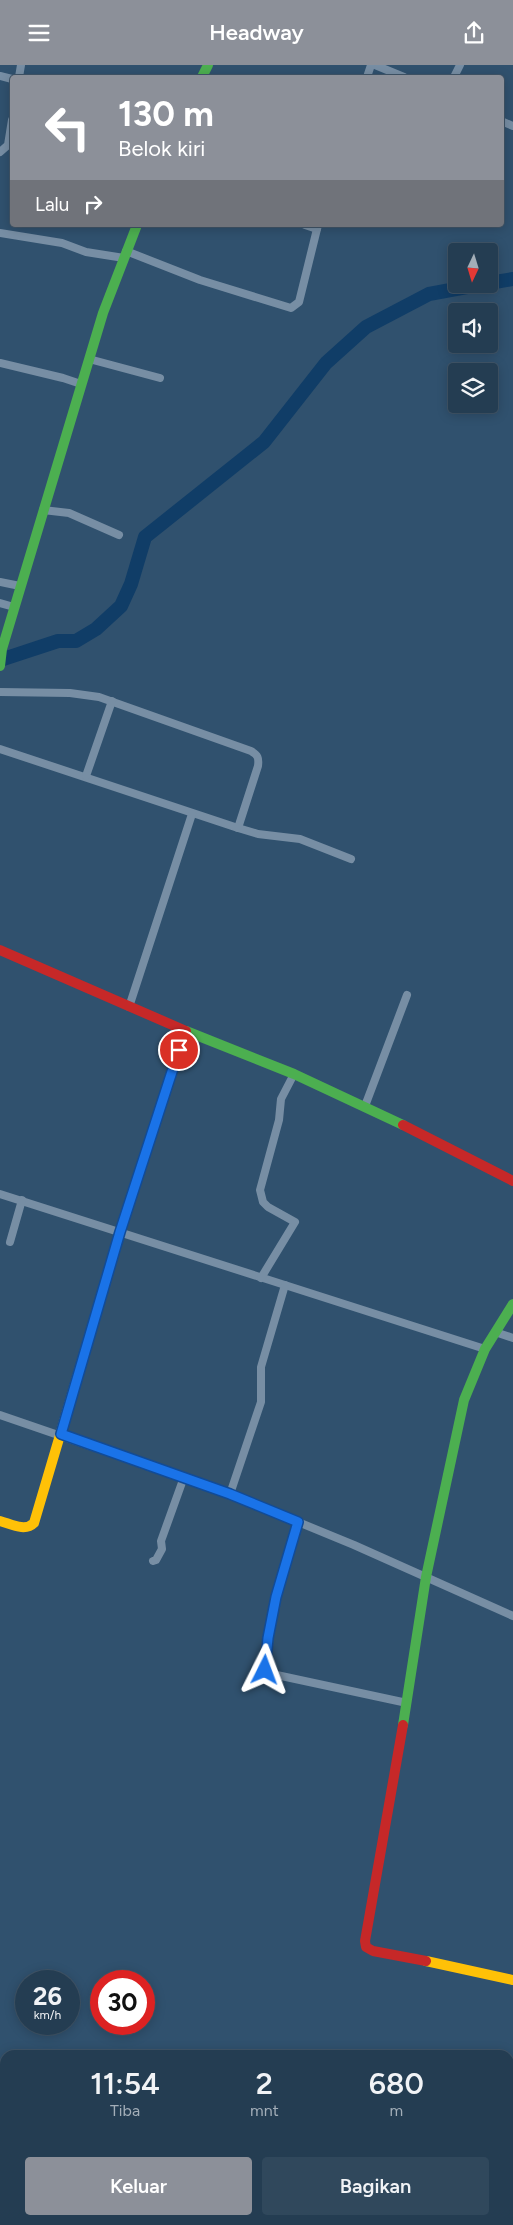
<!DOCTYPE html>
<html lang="id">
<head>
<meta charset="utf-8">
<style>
	body { margin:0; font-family:Figtree,sans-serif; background:#30485c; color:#f1f3f6; height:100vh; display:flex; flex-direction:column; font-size:19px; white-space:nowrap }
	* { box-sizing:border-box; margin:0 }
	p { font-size:16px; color:#a3aeb8 }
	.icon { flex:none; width:28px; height:28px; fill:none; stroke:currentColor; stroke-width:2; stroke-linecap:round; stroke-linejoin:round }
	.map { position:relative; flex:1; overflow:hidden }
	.side { position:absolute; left:0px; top:1985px; width:514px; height:175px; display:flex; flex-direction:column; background:#243d52; border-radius:15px 15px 0 0; box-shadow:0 2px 12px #0003,0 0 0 1px #415669 }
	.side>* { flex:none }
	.banner { position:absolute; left:10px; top:10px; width:494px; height:152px; border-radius:5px; box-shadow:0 2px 12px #0003,0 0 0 1px #415669; background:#8c9099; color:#fff; overflow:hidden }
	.needle { width:32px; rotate:184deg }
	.buttons { position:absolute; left:448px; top:178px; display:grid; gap:10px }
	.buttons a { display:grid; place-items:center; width:50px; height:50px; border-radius:5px; background:#243d52; box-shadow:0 2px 12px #0003,0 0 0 1px #415669; font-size:25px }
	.speed { position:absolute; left:15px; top:1905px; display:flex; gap:10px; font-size:25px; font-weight:700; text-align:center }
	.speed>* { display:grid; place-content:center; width:65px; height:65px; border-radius:50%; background:#243d52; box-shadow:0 2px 12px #0003,0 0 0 1px #415669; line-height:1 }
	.speed small { font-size:12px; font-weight:400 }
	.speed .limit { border:8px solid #d22; background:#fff; color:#111 }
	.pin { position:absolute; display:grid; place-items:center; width:42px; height:42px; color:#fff; margin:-21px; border:2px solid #fff; border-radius:50%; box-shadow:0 1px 5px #0007 }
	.me { position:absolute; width:55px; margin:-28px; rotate:3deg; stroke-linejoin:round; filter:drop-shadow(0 0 4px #0008) }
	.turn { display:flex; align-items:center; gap:18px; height:105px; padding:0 25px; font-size:22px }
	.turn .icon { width:65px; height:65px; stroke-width:2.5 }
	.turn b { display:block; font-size:35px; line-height:42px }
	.then { display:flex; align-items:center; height:48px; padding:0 25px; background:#0003; gap:10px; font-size:19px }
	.eta { display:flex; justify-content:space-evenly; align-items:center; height:85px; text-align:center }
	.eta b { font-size:30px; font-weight:600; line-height:35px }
	.primary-button { display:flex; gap:10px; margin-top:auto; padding:10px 25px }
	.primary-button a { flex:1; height:58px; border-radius:5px; background:#8c9099; color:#fff; font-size:20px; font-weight:600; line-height:58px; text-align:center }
	.primary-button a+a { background:#30485c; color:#f1f3f6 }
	header { display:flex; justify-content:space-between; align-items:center; height:65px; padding:0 25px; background:#8c9099; color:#fff; font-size:22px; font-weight:600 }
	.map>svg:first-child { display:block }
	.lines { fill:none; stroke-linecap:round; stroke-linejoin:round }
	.river { stroke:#103d67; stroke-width:14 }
	.street { stroke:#778ea4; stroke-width:8 }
	.fast { stroke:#4caf50; stroke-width:10 }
	.slow { stroke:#ffc107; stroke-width:10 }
	.jam { stroke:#c62828; stroke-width:10 }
	.route-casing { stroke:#114b97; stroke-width:12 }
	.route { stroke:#1a73e8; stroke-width:9 }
</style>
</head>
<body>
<header><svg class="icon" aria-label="menu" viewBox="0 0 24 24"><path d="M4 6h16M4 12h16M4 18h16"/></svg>Headway<svg class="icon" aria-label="share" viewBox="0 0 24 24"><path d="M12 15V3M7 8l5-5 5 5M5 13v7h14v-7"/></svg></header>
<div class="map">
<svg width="513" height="2160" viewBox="0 0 513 2160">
	<rect width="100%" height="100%" fill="#30516e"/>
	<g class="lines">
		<!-- river -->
		<g class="river">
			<path d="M489,218L513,214"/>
			<path d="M0,595L58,576H76L96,564L121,541L131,519L145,472L264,377L326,298L366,262L429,229L483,219"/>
		</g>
		<!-- street -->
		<g class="street">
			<path d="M375,0L404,12"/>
			<path d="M0,11L12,14"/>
			<path d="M19,12L21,0"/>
			<path d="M367,12L371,0"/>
			<path d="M454,12L460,0"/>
			<path d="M501,56L513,61"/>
			<path d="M0,87L8,80L12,55"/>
			<path d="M305,160L317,164"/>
			<path d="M0,168L62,178L86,187L124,193"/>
			<path d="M126,186L200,215L291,243L299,237L318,160"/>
			<path d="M89,294L160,313"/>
			<path d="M0,298L63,313L81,319"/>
			<path d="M43,445L69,448L119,470"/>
			<path d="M0,517L20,521"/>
			<path d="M0,538L14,542"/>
			<path d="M0,627L70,628L99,632L251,686C258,690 259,693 258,701L238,763"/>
			<path d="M0,684L238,763L258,769L300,774L351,794"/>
			<path d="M86,711L112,636"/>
			<path d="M129,942L192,749"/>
			<path d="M365,1041L407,930"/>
			<path d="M0,1129L485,1284"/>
			<path d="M10,1177L22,1135"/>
			<path d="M261,1213L295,1157L268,1142L263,1137L260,1125L279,1055L281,1034L294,1009"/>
			<path d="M495,1267L513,1273"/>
			<path d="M0,1350L230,1429L354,1480L513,1551"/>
			<path d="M230,1429L261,1337V1302L285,1220"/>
			<path d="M299,1457L276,1532L268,1573L265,1605L272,1609L407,1638"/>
			<path d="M153,1496L156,1495L162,1484L161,1476L184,1412"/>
			<path d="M0,2000H5"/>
			<path d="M509,2024L513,2025"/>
			<path d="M509,2097H513"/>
			<path d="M438,2160L439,2155"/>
		</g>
		<!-- fast -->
		<g class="fast">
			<path d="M202,12L208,0"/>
			<path d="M0,601L2,584L103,248L137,160"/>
			<path d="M186,966L294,1009L403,1060"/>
			<path d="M95,1252L120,1167L185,966"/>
			<path d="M403,1660L426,1512L464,1335L485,1284L513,1239"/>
		</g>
		<!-- slow -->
		<g class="slow">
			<path d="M0,1456C11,1459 25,1467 34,1458L95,1252"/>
			<path d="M426,1896L513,1915"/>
		</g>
		<!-- jam -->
		<g class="jam">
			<path d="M0,885L186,966"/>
			<path d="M403,1060L513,1116"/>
			<path d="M403,1660L365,1876L366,1882L373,1886L426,1896"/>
		</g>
	</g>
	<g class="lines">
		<!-- route casing -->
		<g class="route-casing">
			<path id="route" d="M179,985L120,1167L61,1369L230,1429L298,1457L276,1532L268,1573L265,1605"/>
		</g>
		<!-- route -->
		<use href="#route" class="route"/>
	</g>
</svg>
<div class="buttons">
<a><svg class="needle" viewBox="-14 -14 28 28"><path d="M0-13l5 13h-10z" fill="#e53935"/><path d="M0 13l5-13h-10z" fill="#a3aeb8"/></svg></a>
<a><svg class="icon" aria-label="sound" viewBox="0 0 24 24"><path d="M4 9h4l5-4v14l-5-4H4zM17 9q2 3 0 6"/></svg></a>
<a><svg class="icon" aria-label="layers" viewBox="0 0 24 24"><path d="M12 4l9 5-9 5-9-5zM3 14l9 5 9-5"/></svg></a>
</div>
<div class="speed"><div>26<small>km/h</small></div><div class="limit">30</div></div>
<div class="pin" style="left:179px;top:985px;background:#d93025"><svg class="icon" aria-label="arrive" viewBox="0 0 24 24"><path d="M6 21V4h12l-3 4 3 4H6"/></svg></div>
<svg class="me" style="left:265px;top:1605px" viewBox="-20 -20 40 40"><path d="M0-17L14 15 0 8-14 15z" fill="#1a73e8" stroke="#fff" stroke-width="4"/></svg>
<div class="banner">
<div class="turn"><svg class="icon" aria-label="left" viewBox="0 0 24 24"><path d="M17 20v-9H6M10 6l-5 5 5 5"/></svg><div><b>130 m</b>Belok kiri</div></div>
<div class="then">Lalu<svg class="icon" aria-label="right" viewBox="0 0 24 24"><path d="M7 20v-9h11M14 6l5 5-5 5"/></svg></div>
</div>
<section class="side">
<div class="eta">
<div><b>11:54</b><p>Tiba</p></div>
<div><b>2</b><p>mnt</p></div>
<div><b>680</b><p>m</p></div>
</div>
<div class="primary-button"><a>Keluar</a><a>Bagikan</a></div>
</section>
</div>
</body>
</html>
